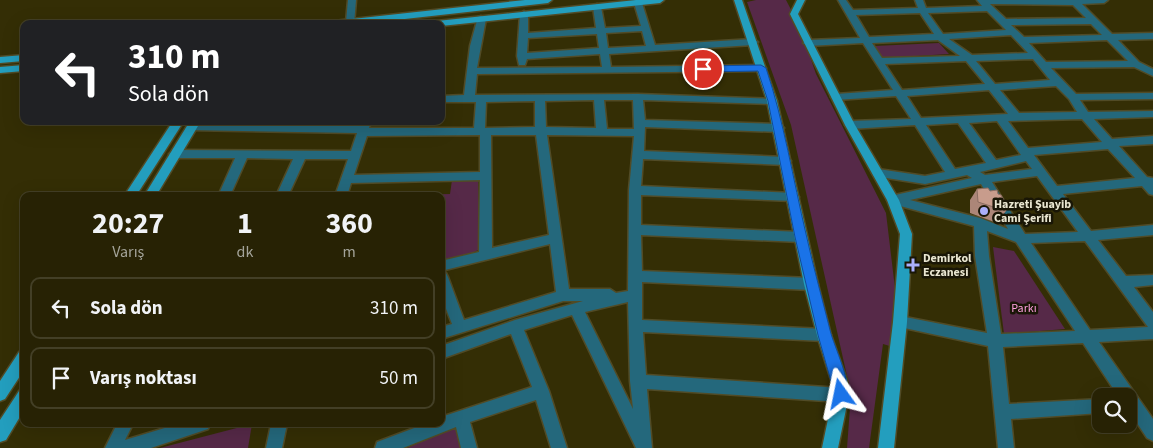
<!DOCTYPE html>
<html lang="tr">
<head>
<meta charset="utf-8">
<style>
	body { margin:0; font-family:"Source Sans 3",sans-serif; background:#332f13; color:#f1f3f6; height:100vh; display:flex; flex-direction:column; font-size:19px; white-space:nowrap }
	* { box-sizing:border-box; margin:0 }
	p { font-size:16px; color:#a4a49a }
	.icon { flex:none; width:28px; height:28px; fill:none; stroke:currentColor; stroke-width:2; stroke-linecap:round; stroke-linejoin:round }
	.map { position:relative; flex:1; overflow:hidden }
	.drawer { position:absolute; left:20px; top:192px; width:425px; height:235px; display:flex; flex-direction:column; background:#272204; border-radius:10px; box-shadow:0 5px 20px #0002,0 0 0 1px #433f26 }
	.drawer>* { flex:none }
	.hud { position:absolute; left:20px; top:20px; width:425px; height:105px; border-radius:10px; box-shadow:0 5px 20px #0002,0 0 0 1px #433f26; background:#202124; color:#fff; overflow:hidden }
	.tools { position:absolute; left:1092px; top:388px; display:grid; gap:10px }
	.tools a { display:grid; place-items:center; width:45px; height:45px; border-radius:10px; background:#272204; box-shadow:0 5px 20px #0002,0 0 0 1px #433f26; font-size:25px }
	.pin { position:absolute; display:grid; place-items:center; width:42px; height:42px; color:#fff; margin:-21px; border:2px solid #fff; border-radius:50%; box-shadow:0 1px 5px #0007 }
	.me { position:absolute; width:55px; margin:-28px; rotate:348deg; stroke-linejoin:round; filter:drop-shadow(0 0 4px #0008) }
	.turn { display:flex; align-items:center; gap:18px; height:105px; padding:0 25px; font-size:22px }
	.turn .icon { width:65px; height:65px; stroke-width:2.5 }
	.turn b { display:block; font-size:35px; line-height:42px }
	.eta { display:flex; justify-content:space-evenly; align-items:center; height:85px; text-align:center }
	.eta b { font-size:30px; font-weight:700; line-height:35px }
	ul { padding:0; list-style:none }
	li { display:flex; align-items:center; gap:15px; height:62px; margin:0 10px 8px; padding:0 15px; border:2px solid #433f26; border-radius:10px }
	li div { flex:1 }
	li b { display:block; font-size:19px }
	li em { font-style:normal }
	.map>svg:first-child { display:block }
	.green { fill:#562948 }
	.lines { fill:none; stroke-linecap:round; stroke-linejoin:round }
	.minor-casing { stroke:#514b26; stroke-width:3 }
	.major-casing { stroke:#514b26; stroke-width:3 }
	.minor { fill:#24687c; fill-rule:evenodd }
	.major { fill:#239ebe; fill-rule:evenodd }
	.wall { fill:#ac8678 }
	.building { fill:#c89c8c; stroke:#8c6d62 }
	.route { fill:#1a73e8; stroke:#114b97 }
	.poi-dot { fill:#abaffb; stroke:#191606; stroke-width:2 }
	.labels { text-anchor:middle; stroke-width:5; stroke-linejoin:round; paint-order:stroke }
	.poi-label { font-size:12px; font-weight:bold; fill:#e9e6d1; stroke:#191606; text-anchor:start }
	.park-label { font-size:12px; fill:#fd9fdd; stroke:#191606 }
</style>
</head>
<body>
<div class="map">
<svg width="1153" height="448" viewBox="0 0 1153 448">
	<rect width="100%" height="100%" fill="#342e05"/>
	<!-- green -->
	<g class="green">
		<path d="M756,0H786L799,25L816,74L886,213L897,305L893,347L883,344L869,448H847L851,394L791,125L747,2Z"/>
		<path d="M939,43L949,54L883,58L874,46Z"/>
		<path d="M478,179L480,243L478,250L467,256L441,260V196L410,195L450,194L452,180Z"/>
		<path d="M993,247L1014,251L1065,329L1004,334Z"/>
		<path d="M252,424L248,448H160Z"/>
		<path d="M456,426L461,448H407Z"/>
	</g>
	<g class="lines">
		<!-- minor casing -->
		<g class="minor-casing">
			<g id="minor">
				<path d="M348,0H356L354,24L346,22Z"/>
				<path d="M638,0L642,3L655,45L753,39L758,42L753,45L609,54L611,67L761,65L766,68L761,71L477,74L475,95L638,94L776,99L777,101L772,104L643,100L645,120L779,124L784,128L779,132L645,127L644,151L785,157L791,161L785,165L643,159L641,186L793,193L799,197L793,201L641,195V225L800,232L804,234L806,237L804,240L800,242L641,235L642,271L811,278L816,280L818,284L816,288L811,290L642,282V320L824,329L829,331L831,335L829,339L824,341L643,332L646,375L841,388L846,390L849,395L846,400L841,402L647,389L652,448H636L572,315L524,330L549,391L567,448H551L536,400L470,422L477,448H461L456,427L403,448H375L377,442L425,424H441V417L532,387L511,334L441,359V346L515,320L583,301H563L441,339V327L452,324L441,296V272L446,273L448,277L464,320L556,292L550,244L441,271V261L479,252L480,180L351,183L347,196H335L348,159H305L288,196H276L293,159L247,158L230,196H218L235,158H175L169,154L175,150L351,151L357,133L188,130L187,127L192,123L360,124L365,121L370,125L369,128H474L476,102H441V96L464,95L470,46L478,17L481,16L486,19L477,68L602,67L600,54L527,59L525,65H519L517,56L520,14L524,11L528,14V33L596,28L593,7L597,4L601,7L605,28L641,26L634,3ZM642,31L646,46L608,48L606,33ZM597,34L599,48L527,53L528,38ZM594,100L596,128L546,127L545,101ZM604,100H633L634,129H607ZM535,101V127L485,128L486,102ZM480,135V172L354,175L367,136ZM491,135H536L549,235L492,248ZM547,135L634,136L629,190L628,291L616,293L610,289H569ZM628,302L630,381L633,409L585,312Z"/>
				<path d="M838,0H846L853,10L918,8L915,0H923L926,8L982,6L977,0H1108L1104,3L1082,4L1112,34L1153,33V39L1118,40L1139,62L1153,69V76L1134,67L1051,68L1076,94L1153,93V99L1080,100L1088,112L1153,111V117L1094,119L1112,139L1153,136V144L1119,146L1147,177L1153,178V195L1149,194L1142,186L1063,194L1091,231L1153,225V235L1098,240L1126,276L1153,275V285L1134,287L1153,312V339L1099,342L1153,419V441L1147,438L1129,411V396H1118L1083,343L1003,347L1009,404L1101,399V413L1011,419L1014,448H998L988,346L895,326L893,322L895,318L900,316L987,333L975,256L974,226L893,204L887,200L889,197L895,195L972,178L967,175L925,184L874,176L872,173L874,170L878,169L925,176L945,172L915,125L850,129L845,125L850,121L911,119L896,96L836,100L831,97L836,94L893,90L863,43L808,46L803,43L808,40L860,38ZM990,4L1073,5L1086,18L1006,19ZM987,11L1006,30L943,34L928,13ZM920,13L934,34L869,37L856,15ZM1091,24L1102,35L1024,37L1011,25ZM1011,35L1028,53L972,55L949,39ZM938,40L960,56L882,58L872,43ZM1107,40L1128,61L1046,62L1029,43ZM1033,59L1050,80L995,84L976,61ZM966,61L985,84L902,90L885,64ZM1056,86L1069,99L1077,112L1019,113L1000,90ZM989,90L1008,114L921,118L907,96ZM1082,119L1102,142L1028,148L1008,121ZM997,121L1021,155L996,160L969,123ZM958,123L986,163L955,169L926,125ZM1108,149L1135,178L1057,186L1034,155ZM1026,161L1032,169L985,175L980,172ZM1037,176L1078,232L1025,234L992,182ZM981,184L1008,229L980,218L910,200ZM987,231L1016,242L1075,331L1001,334L989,256ZM1085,241L1148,327L1090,330L1031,243Z"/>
				<path d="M117,424H133L125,440L178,424H210L208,429L151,448H105Z"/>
				<path d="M271,424H287L282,448H266Z"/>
			</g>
		</g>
		<!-- major casing -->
		<g class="major-casing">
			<g id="major">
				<path d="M525,0H552L548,3L360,24H330L334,21Z"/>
				<path d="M636,0H664L660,3L441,26V24H433L437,21Z"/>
				<path d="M734,0H742L777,101L818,284L831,335L847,380L849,395L838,448H822L833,395L831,380L817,335L804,284L767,101Z"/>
				<path d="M797,0H805L798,14L855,125L899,200L912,234L907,322L894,448H878L893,322L900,234L887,200L845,125L790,14Z"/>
				<path d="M24,55V61L0,63V57Z"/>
				<path d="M24,65V71L0,73V67Z"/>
				<path d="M173,121H184L136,196H124Z"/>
				<path d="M190,121H201L156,196H144Z"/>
				<path d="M24,351V370L5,399L0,401V381L19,352Z"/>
				<path d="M24,389V410L6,440L0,442V420L19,391Z"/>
			</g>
		</g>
		<!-- minor -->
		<use href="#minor" class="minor"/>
		<!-- major -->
		<use href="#major" class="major"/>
	</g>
	<!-- wall -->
	<path class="wall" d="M977,189L990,191L998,194L1006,211L997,223L970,213V200Z"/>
	<!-- building -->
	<path class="building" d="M988,188L990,191L997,190L998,194L1001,195L1006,204V211L978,202L977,189Z"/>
	<!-- route -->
	<path class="route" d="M761,65L766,68C784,122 793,179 806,234C813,266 822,298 830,330C834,347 853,384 846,399L841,401L836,399L818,335L795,237L768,101L758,71L703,72L699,69L703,66Z"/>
	<!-- markers -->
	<g class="poi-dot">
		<circle cx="984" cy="211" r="5"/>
		<path d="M910.5 257.5h5v5h5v5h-5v5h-5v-5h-5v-5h5z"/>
	</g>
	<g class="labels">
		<!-- poi labels -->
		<g class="poi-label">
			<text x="994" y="208">Hazreti Şuayib<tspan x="994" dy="14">Cami Şerifi</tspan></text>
			<text x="923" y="262">Demirkol<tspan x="923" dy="14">Eczanesi</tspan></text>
		</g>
		<!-- park labels -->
		<g class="park-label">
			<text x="1024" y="312">Parkı</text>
		</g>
	</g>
</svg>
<div class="tools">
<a><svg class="icon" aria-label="search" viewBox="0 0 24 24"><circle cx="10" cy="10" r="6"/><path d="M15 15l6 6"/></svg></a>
</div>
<div class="pin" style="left:703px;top:69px;background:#d93025"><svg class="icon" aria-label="arrive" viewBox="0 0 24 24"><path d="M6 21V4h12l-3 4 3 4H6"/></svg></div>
<svg class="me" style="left:841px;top:394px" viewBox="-20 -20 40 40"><path d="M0-17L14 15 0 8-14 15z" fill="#1a73e8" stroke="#fff" stroke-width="4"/></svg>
<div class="hud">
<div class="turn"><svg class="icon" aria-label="left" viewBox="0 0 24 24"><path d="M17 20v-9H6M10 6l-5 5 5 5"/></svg><div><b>310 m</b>Sola dön</div></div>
</div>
<section class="drawer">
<div class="eta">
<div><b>20:27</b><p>Varış</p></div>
<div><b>1</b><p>dk</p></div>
<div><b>360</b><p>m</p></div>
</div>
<ul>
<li><svg class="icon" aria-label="left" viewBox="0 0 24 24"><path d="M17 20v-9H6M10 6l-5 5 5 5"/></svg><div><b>Sola dön</b></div><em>310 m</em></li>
<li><svg class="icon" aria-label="arrive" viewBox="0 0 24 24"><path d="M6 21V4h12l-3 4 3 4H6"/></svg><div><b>Varış noktası</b></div><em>50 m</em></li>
</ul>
</section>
</div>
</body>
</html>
